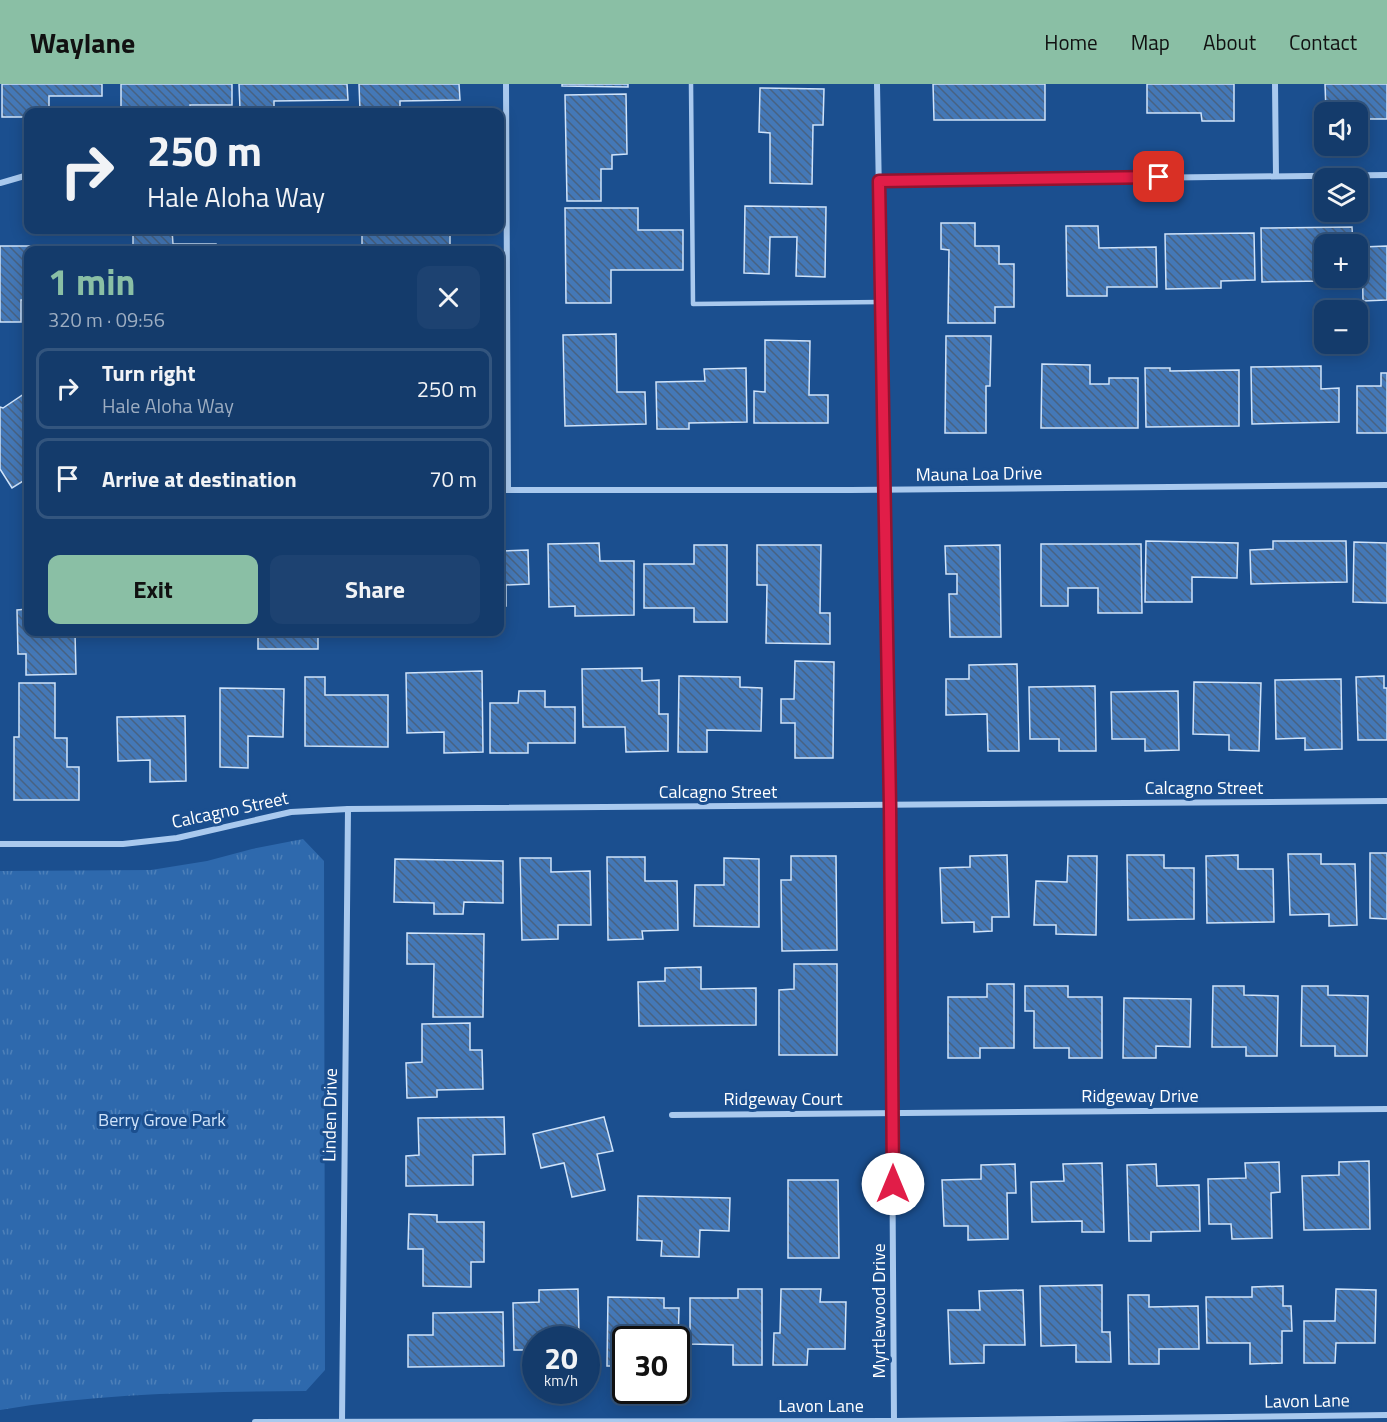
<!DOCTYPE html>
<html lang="en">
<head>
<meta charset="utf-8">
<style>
	body { margin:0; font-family:"Titillium Web",sans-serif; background:#1d4271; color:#f1f3f6; height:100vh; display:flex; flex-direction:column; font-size:22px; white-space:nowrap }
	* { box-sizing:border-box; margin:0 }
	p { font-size:20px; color:#9dadc1 }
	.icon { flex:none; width:33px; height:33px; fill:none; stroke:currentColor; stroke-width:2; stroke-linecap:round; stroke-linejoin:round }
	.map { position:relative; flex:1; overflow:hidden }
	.panel { position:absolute; left:24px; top:162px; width:480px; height:390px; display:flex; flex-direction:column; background:#143b6b; border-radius:12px; box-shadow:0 3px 15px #0003,0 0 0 2px #33557e }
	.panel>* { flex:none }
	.hud { position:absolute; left:24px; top:24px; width:480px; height:126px; border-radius:12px; box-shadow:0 3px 15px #0003,0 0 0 2px #33557e; background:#143b6b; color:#f1f3f6; overflow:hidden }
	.tools { position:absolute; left:1314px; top:18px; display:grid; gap:12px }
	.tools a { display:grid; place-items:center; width:54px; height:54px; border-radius:12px; background:#143b6b; box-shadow:0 3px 15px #0003,0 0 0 2px #33557e; font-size:30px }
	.speed { position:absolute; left:522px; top:1242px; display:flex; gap:12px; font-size:30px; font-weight:700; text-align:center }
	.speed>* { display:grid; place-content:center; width:78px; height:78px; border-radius:50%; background:#143b6b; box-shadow:0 3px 15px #0003,0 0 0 2px #33557e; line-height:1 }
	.speed small { font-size:15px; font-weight:400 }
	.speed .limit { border:3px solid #111; border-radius:9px; background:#fff; color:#111 }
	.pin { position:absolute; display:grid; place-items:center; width:51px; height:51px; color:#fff; margin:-26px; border-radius:12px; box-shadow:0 3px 9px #0006 }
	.me { position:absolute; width:66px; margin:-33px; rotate:0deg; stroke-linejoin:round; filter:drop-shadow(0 0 4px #0008) }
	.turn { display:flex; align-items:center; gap:21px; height:126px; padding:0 24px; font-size:27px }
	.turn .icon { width:78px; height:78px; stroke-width:2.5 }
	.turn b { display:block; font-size:42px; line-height:51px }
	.round { display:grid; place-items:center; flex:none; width:63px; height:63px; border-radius:12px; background:#1d4271 }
	.headline { display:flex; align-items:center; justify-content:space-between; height:102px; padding:0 24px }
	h1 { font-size:36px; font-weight:700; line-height:45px; color:#8abfa5 }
	.action { display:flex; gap:12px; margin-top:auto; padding:12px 24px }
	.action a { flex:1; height:69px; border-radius:12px; background:#8abfa5; color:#111; font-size:24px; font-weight:700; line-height:69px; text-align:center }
	.action a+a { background:#1d4271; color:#f1f3f6 }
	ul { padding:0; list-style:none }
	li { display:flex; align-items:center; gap:18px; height:81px; margin:0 12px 9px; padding:0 12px; border:3px solid #33557e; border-radius:12px }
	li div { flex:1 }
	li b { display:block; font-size:22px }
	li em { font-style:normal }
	header { display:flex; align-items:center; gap:36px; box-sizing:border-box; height:84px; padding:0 30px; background:#8abfa5; color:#111 }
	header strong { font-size:28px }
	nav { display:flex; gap:33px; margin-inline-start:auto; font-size:21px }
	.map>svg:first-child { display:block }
	.park { fill:url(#park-tufts) }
	.building { fill:url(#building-back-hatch); stroke:#cfe3fa; stroke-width:1.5 }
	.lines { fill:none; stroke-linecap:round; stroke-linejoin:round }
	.service { stroke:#a9c9ee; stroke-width:4.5 }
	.minor { stroke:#a9c9ee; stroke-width:6 }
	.route-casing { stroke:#92132f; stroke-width:15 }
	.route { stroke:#e11d48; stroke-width:10 }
	.labels { text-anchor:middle; stroke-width:6; stroke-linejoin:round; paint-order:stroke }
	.street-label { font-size:18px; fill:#fff; stroke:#1b4f8f }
	.park-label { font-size:18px; fill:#cfe3fa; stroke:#1b4f8f }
</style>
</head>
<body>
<header>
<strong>Waylane</strong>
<nav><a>Home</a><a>Map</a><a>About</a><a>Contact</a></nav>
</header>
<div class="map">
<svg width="1387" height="1338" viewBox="0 0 1387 1338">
	<defs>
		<pattern id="park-tufts" width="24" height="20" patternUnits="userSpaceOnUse" patternTransform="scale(1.5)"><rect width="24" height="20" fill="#2e69ad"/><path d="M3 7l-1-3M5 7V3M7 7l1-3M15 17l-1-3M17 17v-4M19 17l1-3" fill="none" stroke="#4d80b9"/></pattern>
		<pattern id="building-back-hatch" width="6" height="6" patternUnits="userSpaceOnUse" patternTransform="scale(1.5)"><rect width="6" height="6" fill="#4478b7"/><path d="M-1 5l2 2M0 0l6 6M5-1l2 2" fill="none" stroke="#486282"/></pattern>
	</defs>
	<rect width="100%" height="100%" fill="#1b4f8f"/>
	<!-- park -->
	<path class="park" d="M303,755L324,777L325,1286L306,1307C203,1308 101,1309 0,1326V787L151,786L207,777L252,765Z"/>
	<!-- building -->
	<g class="building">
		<path d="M2,0H102V12H49V28H28V33H2Z"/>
		<path d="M121,0H232V21H190V28H121Z"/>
		<path d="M239,0H347L348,16L274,17V25H240Z"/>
		<path d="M359,0H459L460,16L400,17V26L360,27Z"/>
		<path d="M562,0H628V3L562,2Z"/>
		<path d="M933,0H1045V36H934Z"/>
		<path d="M1147,0H1234V37H1202L1201,29H1147Z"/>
		<path d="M1325,0H1387V35H1358V28H1326Z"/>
		<path d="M760,4L824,5L823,41H813L812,100L770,99V49L759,48Z"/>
		<path d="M626,10L627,70L612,71V85H601V117H567L565,11Z"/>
		<path d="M745,122L826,123L825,193L796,192L797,153H770L769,190L744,189Z"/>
		<path d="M565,124H638V146H683V186H611V219H566Z"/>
		<path d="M941,139H975V162H999V180H1014V223H995V239H948L949,166L941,165Z"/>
		<path d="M1066,142H1098L1099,164L1156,163L1157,203H1107V212H1067Z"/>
		<path d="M1352,143L1353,160H1324L1325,197L1262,198L1261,144Z"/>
		<path d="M133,146H172L173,160H216V166H133Z"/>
		<rect x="362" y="146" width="88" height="20"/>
		<path d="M1254,149L1255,196L1221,197V204L1166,205L1165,150Z"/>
		<path d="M0,162H102V166H28V216H21V238H0Z"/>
		<path d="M1387,162V216L1363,217L1362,163Z"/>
		<path d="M616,250L617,308H645L646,340L565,342L563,251Z"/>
		<path d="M946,252H991L990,302H986V349H945Z"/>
		<path d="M765,256L810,257L809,311H828V339H754V307L765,308Z"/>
		<path d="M1042,280L1090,281V300H1109V294H1138V344H1041Z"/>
		<path d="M1321,282V305L1339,304V338L1252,340L1251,283Z"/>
		<path d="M746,284L747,338L689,339V345H657L656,298L705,297L704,285Z"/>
		<path d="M1145,284H1170V287L1239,286V342L1146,343Z"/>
		<path d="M1381,289H1387V349H1357V302H1381Z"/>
		<path d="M27,308L28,394L12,404L0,385V323L3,324Z"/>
		<path d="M1146,457L1238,459L1237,494L1192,493V518H1145Z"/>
		<path d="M1273,457H1346L1347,498L1251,500L1250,466L1273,465Z"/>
		<path d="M1354,458L1387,459V519L1353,518Z"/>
		<path d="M599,459L600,477H634V531L575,532V522L549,523L548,460Z"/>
		<path d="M1041,460H1141L1142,529H1098V504H1068V522H1041Z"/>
		<path d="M694,461H727V538H694V524H644V480H694Z"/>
		<path d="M757,461H821L820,529H830V560L766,559L767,501H757Z"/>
		<path d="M1000,461L1001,553H950L949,510H957V490H946L945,462Z"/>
		<path d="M528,466L529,500L506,501V522H500V467Z"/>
		<path d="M28,525V548H75L76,590L26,591V570H18L17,526Z"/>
		<path d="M244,548H318V565H258V548Z"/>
		<path d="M795,577L834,578L833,674H795V639H781V615H794Z"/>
		<path d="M1017,580L1019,667H988L987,630L946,631V595H969V581Z"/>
		<path d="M642,584V597L659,596V630H668V667L626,668L625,643H583L582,585Z"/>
		<path d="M482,587L483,668L444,669V648L407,649L406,589Z"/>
		<path d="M679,592L740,593V603L762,604L761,647L707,646V668H678Z"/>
		<path d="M1384,592V604H1387V656H1358L1356,593Z"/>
		<path d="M305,593H325V611H388V663L305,662Z"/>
		<path d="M1341,595L1342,665L1305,666V654L1276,655L1275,596Z"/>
		<path d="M1194,598L1261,599L1259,667L1229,666V651L1193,650Z"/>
		<path d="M19,599H55V654H67V683H79V716H14V653H19Z"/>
		<path d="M1095,602L1096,667H1059V655H1030L1029,603Z"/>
		<path d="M220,604L284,605L283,653L248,652V684L220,683Z"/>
		<path d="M519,607H545V623H575V659H528V669H490V619H518Z"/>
		<path d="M1178,607L1179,666L1145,667V655H1112L1111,608Z"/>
		<path d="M185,632L186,697L150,698V676L118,677L117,633Z"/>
		<path d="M1370,769H1387V835L1370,834Z"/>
		<path d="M1288,770H1321V780H1355L1357,841L1329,842V830L1290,831Z"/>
		<path d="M1007,771L1009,833H992V847L974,848V838L942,839L940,784L970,783V772Z"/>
		<path d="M1127,771H1164V784H1194V835L1128,836Z"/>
		<path d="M1238,771V785H1273L1274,838L1207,839L1206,772Z"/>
		<path d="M791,772H836L837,866L782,867L781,796H791Z"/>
		<path d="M1068,772H1097L1096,851L1056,850V841H1034L1036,797L1067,798Z"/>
		<path d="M607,773H645V797H677L678,846L642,847L643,855L608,856Z"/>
		<path d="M520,774H551V788L590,787L591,841H558V855L522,856Z"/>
		<path d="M724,774L759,775V843L694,842L695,801H724Z"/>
		<path d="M395,775L503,777V819L464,818L463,830H434V819L394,818Z"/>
		<path d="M407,849L484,850L483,933H433L434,880H407Z"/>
		<path d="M794,880H837V971H779V906L794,905Z"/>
		<path d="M701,883V905L756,904V941L639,942L638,898L665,897V884Z"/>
		<path d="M987,900H1014V964H980V974H948V913H987Z"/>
		<path d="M1025,902H1068V913H1102V974H1069V964H1034V927H1025Z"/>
		<path d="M1213,902H1244V911L1278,912L1277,972H1246V963H1212Z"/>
		<path d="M1302,902H1328V911L1368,912L1367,972H1335V962H1301Z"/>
		<path d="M1124,914L1191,915L1190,963L1156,962V974H1123Z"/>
		<path d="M470,939V966H482L483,1005L437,1006V1013L407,1014L406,979L422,978V940Z"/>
		<path d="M504,1033L505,1070L473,1071V1101L406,1102V1072L419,1071L418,1034Z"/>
		<path d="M604,1033L613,1067L597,1070L605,1106L572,1113L564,1079L541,1084L533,1050Z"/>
		<path d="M1369,1077L1370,1145L1304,1146L1302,1092L1339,1091V1078Z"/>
		<path d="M1279,1078L1280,1108L1271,1109L1272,1154L1232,1155L1231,1140H1209L1208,1095L1246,1094L1245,1079Z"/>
		<path d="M1102,1079L1104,1148H1082V1137L1032,1138L1031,1098L1064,1097L1063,1080Z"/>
		<path d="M1015,1080L1016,1109H1007L1008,1155L968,1156V1142H944L942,1096L981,1095V1081Z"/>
		<path d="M1156,1080L1157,1102L1199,1101L1200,1147L1151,1148V1157H1129L1127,1081Z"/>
		<path d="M788,1096H838L839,1174H788Z"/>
		<path d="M638,1112L730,1114L729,1147L700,1146L699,1173L661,1172L662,1157L637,1156Z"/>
		<path d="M409,1130L437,1131V1138H484V1178H471V1203L423,1202V1165H408Z"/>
		<path d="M1102,1201V1248H1110L1111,1278H1076V1261L1041,1262L1040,1202Z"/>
		<path d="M1283,1202V1222H1291L1292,1247H1282V1279L1250,1280V1259H1207L1206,1213H1252V1203Z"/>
		<path d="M578,1205L579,1251H585V1256H536V1266H514L513,1219L539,1218V1206Z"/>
		<path d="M738,1205H762V1281H733V1261L690,1260V1214H738Z"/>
		<path d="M781,1205H821L820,1218H846L845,1265H808L807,1281H773L774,1249H780Z"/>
		<path d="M1336,1205L1376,1206L1375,1259H1336L1335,1279H1304V1237H1335Z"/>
		<path d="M1023,1206L1025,1261H984V1279L950,1280L948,1226H980L979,1207Z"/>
		<path d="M1128,1211H1149V1223L1198,1222L1199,1265H1159V1280H1129Z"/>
		<path d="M608,1213L664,1214V1224H679L678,1263H676V1256H626V1282H607Z"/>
		<path d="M503,1228L504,1282L408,1283V1251H433V1229Z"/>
	</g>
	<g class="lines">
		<!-- service -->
		<path class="service" d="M691,0L693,220L881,218"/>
		<!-- minor -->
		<g class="minor">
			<path d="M506,0L508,406"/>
			<path d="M877,0L890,722L894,1338"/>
			<path d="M1275,0L1276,92"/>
			<path d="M879,97L1387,91"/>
			<path d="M0,99L28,91"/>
			<path d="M500,406H851L1387,401"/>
			<path d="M0,760H123L177,754L291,728L348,725L1387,717"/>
			<path d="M672,1031L1387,1025"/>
			<path d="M342,1337L348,725"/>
			<path d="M255,1338L894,1337L1387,1331"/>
		</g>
	</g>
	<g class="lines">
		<!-- route casing -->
		<g class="route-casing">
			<path id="route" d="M893,1100L890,722L879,97L1159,93"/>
		</g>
		<!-- route -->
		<use href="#route" class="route"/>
	</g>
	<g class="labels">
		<!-- street labels -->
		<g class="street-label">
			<text transform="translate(979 390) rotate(-1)" y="6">Mauna Loa Drive</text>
			<text x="1204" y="710">Calcagno Street</text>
			<text x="718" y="714">Calcagno Street</text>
			<text transform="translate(230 726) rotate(-12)" y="6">Calcagno Street</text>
			<text x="1140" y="1018">Ridgeway Drive</text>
			<text x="783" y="1021">Ridgeway Court</text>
			<text transform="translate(330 1031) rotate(-89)" y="6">Linden Drive</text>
			<text transform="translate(879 1227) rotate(-90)" y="6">Myrtlewood Drive</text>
			<text transform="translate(1307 1317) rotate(-1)" y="6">Lavon Lane</text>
			<text x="821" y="1328">Lavon Lane</text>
		</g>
		<!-- park labels -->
		<g class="park-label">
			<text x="162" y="1042">Berry Grove Park</text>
		</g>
	</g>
</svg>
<div class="tools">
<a><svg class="icon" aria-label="sound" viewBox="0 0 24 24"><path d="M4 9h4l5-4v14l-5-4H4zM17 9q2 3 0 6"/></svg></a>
<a><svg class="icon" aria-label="layers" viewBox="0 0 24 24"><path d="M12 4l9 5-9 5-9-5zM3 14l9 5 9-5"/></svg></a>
<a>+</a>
<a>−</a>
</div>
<div class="speed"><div>20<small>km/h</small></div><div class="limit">30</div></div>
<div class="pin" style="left:1159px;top:93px;background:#d93025"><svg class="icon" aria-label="arrive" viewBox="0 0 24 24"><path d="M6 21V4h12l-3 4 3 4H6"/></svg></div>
<svg class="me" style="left:893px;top:1100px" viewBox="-20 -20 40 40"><circle r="19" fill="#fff"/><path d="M0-13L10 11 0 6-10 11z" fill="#e11d48"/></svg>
<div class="hud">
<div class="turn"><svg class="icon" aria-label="right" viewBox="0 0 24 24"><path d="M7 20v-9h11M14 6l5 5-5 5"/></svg><div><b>250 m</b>Hale Aloha Way</div></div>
</div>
<section class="panel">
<div class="headline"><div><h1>1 min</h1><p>320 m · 09:56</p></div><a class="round"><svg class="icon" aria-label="close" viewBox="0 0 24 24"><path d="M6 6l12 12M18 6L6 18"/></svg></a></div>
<ul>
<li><svg class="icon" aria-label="right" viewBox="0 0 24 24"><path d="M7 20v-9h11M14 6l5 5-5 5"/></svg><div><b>Turn right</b><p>Hale Aloha Way</p></div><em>250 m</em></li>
<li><svg class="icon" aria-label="arrive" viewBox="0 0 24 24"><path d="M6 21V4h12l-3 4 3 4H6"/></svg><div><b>Arrive at destination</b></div><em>70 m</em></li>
</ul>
<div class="action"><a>Exit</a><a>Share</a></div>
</section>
</div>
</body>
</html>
